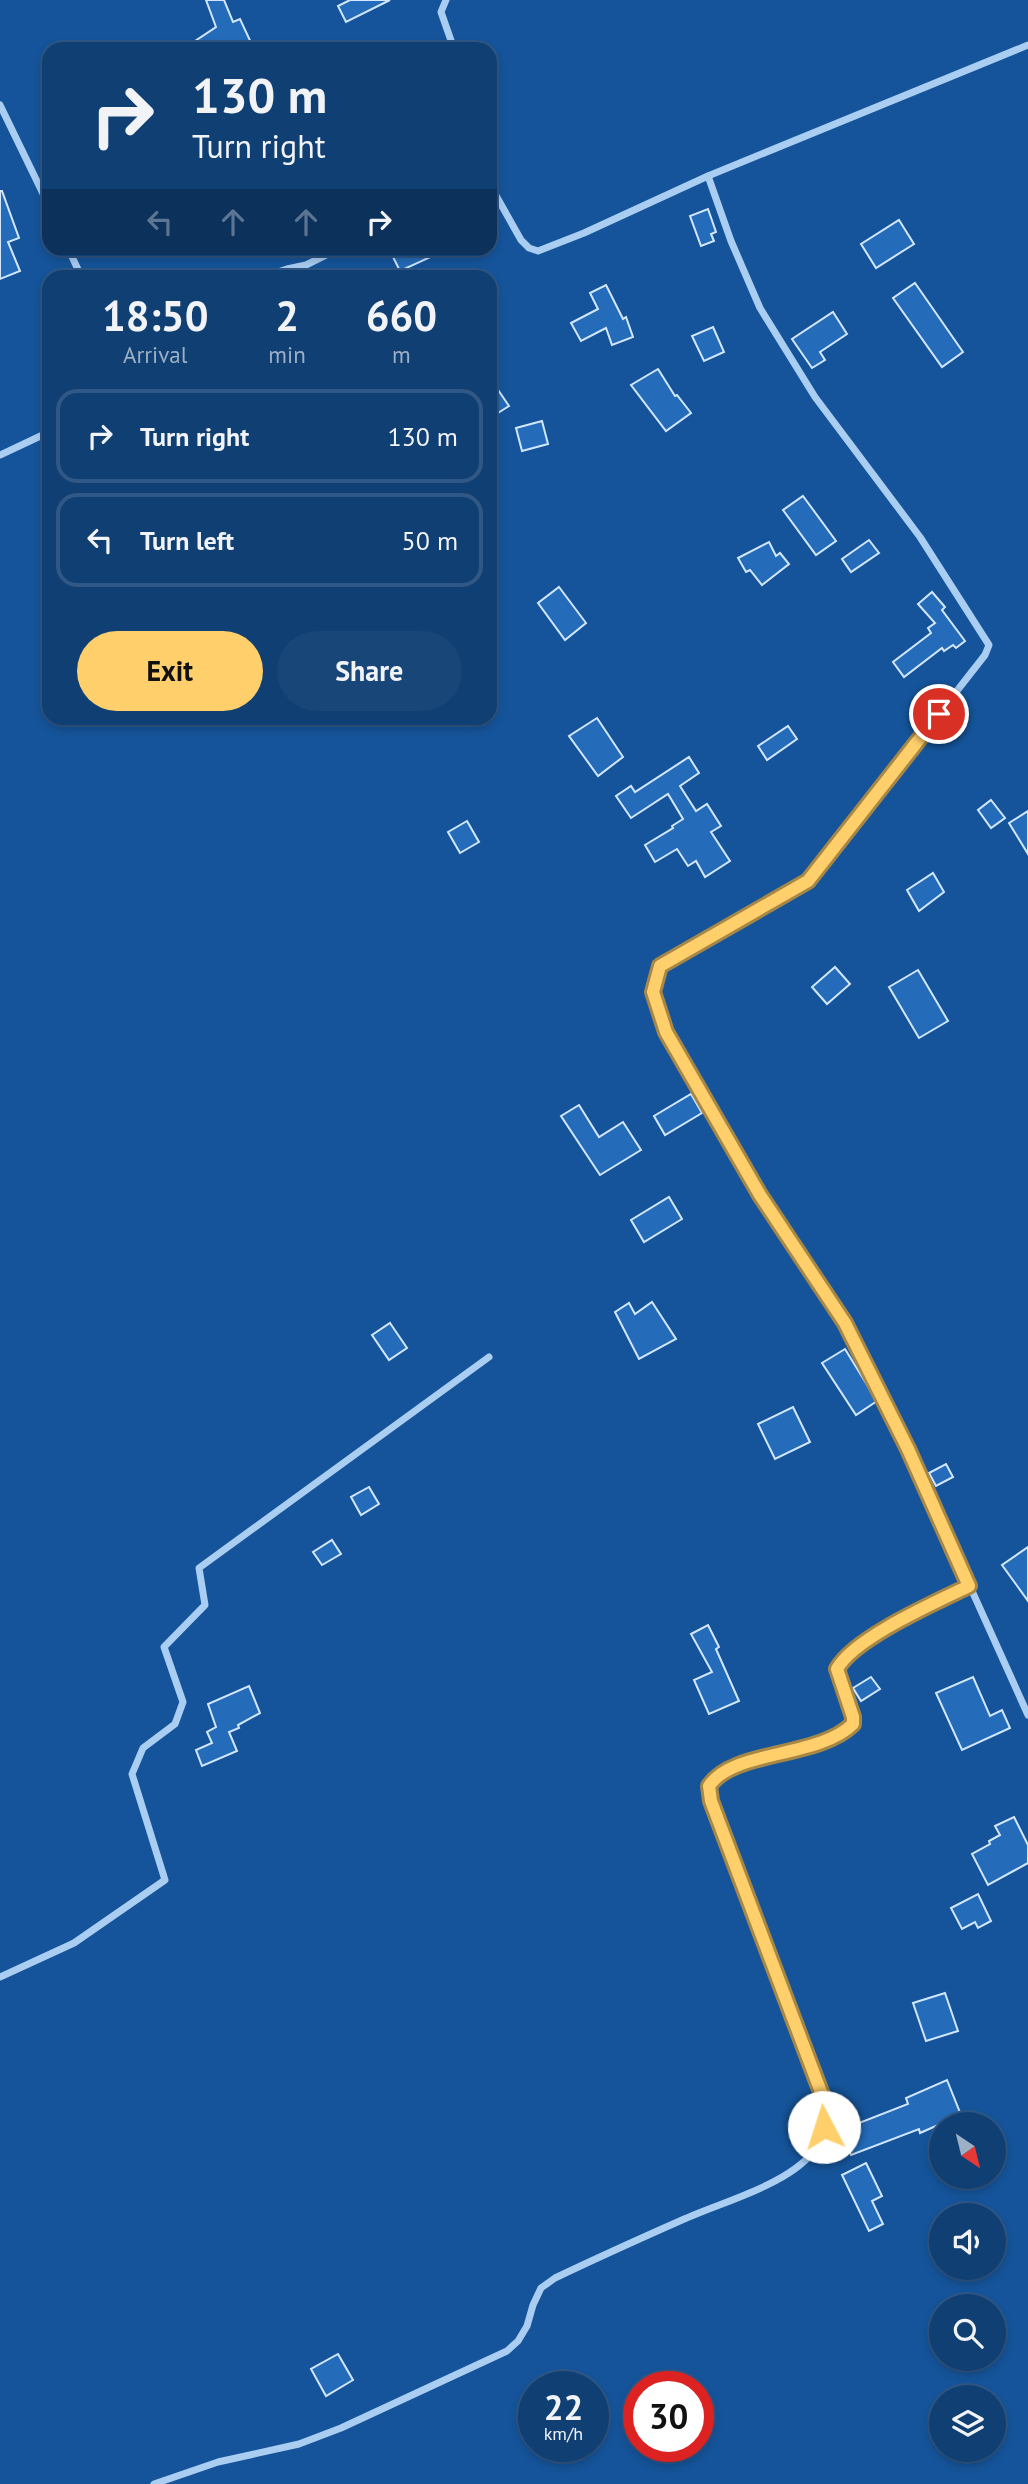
<!DOCTYPE html>
<html lang="en">
<head>
<meta charset="utf-8">
<style>
	body { margin:0; font-family:"PT Sans",sans-serif; background:#194679; color:#f1f3f6; height:100vh; display:flex; flex-direction:column; font-size:26px; white-space:nowrap }
	* { box-sizing:border-box; margin:0 }
	p { font-size:23px; color:#9cafc5 }
	.icon { flex:none; width:38px; height:38px; fill:none; stroke:currentColor; stroke-width:2; stroke-linecap:round; stroke-linejoin:round }
	.map { position:relative; flex:1; overflow:hidden }
	.side { position:absolute; left:42px; top:270px; width:455px; height:455px; display:flex; flex-direction:column; background:#103f74; border-radius:21px; box-shadow:0 4px 10px #0003,0 0 0 2px #305886 }
	.side>* { flex:none }
	.guide { position:absolute; left:42px; top:42px; width:455px; height:214px; border-radius:21px; box-shadow:0 4px 10px #0003,0 0 0 2px #305886; background:#103f74; color:#f1f3f6; overflow:hidden }
	.needle { width:46px; rotate:145deg }
	.fabs { position:absolute; left:929px; top:2112px; display:grid; gap:14px }
	.fabs a { display:grid; place-items:center; width:77px; height:77px; border-radius:50%; background:#103f74; box-shadow:0 4px 10px #0003,0 0 0 2px #305886; font-size:35px }
	.speed { position:absolute; left:518px; top:2371px; display:flex; gap:14px; font-size:35px; font-weight:700; text-align:center }
	.speed>* { display:grid; place-content:center; width:91px; height:91px; border-radius:50%; background:#103f74; box-shadow:0 4px 10px #0003,0 0 0 2px #305886; line-height:1 }
	.speed small { font-size:18px; font-weight:400 }
	.speed .limit { border:10px solid #d22; background:#fff; color:#111 }
	.pin { position:absolute; display:grid; place-items:center; width:60px; height:60px; color:#fff; margin:-30px; border:4px solid #fff; border-radius:50%; box-shadow:0 2px 7px #0007 }
	.me { position:absolute; width:77px; margin:-38px; rotate:355deg; stroke-linejoin:round; filter:drop-shadow(0 0 5px #0008) }
	.turn { display:flex; align-items:center; gap:24px; height:147px; padding:0 35px; font-size:32px }
	.turn .icon { width:91px; height:91px; stroke-width:2.5 }
	.turn b { display:block; font-size:49px; line-height:60px }
	.lanes { display:flex; align-items:center; height:66px; padding:0 35px; background:#0003; justify-content:center; gap:35px; direction:ltr }
	.lanes .off { opacity:.35 }
	.eta { display:flex; justify-content:space-evenly; align-items:center; height:119px; text-align:center }
	.eta b { font-size:42px; font-weight:700; line-height:49px }
	.cta { display:flex; gap:14px; margin-top:auto; padding:14px 35px }
	.cta a { flex:1; height:80px; border-radius:42px; background:#ffcf6b; color:#111; font-size:28px; font-weight:700; line-height:80px; text-align:center }
	.cta a+a { background:#194679; color:#f1f3f6 }
	ul { padding:0; list-style:none }
	li { display:flex; align-items:center; gap:21px; height:94px; margin:0 14px 10px; padding:0 21px; border:4px solid #305886; border-radius:21px }
	li div { flex:1 }
	li b { display:block; font-size:26px }
	li em { font-style:normal }
	.map>svg:first-child { display:block }
	.building { fill:#246bb9; stroke:#d2e7fd; stroke-width:2 }
	.lines { fill:none; stroke-linecap:round; stroke-linejoin:round }
	.street { stroke:#aacdf2; stroke-width:7 }
	.route-casing { stroke:#a68746; stroke-width:18 }
	.route { stroke:#ffcf6b; stroke-width:12 }
</style>
</head>
<body>
<div class="map">
<svg width="1028" height="2484" viewBox="0 0 1028 2484">
	<rect width="100%" height="100%" fill="#15549a"/>
	<!-- building -->
	<g class="building">
		<path d="M206,0H224L233,22L240,19L254,49H183L216,27Z"/>
		<path d="M350,0H390L346,22L338,6Z"/>
		<path d="M0,191H2L19,238L8,242L20,271L0,279Z"/>
		<path d="M708,209L716,232L711,234L714,241L701,246L690,216Z"/>
		<path d="M899,220L914,244L876,268L861,244Z"/>
		<path d="M406,248H450L400,271L392,255Z"/>
		<path d="M915,283L963,352L942,367L893,298Z"/>
		<path d="M606,285L623,319L626,317L633,337L612,345L606,328L581,341L571,323L598,309L590,293Z"/>
		<path d="M833,312L847,334L820,352L825,360L812,368L792,339Z"/>
		<path d="M713,327L724,352L704,361L692,336Z"/>
		<path d="M658,369L675,396L677,395L691,413L666,431L631,385Z"/>
		<path d="M490,378L509,406L490,418Z"/>
		<path d="M542,421L548,444L522,451L516,428Z"/>
		<path d="M803,496L836,541L816,555L783,510Z"/>
		<path d="M869,540L879,553L851,572L842,559Z"/>
		<path d="M769,542L776,556L780,553L789,564L762,585L750,570L746,572L738,558Z"/>
		<path d="M559,587L586,623L565,640L538,603Z"/>
		<path d="M932,592L945,607L942,610L965,641L956,648L953,645L944,651L942,648L904,677L893,662L931,633L928,628L935,623L918,604Z"/>
		<path d="M597,718L623,757L598,776L569,736Z"/>
		<path d="M788,726L797,739L767,760L758,746Z"/>
		<path d="M689,757L699,773L680,786L696,811L707,804L721,826L711,832L730,861L705,877L696,861L688,866L677,849L655,862L645,845L673,828L672,826L683,819L668,794L631,818L616,796L631,786L635,792Z"/>
		<path d="M991,800L1005,818L991,828L978,810Z"/>
		<path d="M1028,811V854L1009,823Z"/>
		<path d="M467,821L479,842L460,853L448,832Z"/>
		<path d="M933,873L944,892L919,911L907,890Z"/>
		<path d="M835,967L850,984L827,1004L812,987Z"/>
		<path d="M918,970L948,1021L919,1038L889,987Z"/>
		<path d="M691,1094L702,1113L665,1135L654,1116Z"/>
		<path d="M579,1105L599,1137L623,1122L641,1150L600,1175L561,1116Z"/>
		<path d="M669,1197L682,1219L644,1242L631,1220Z"/>
		<path d="M652,1302L676,1339L639,1359L615,1312L629,1303L635,1314Z"/>
		<path d="M390,1323L407,1348L389,1360L372,1335Z"/>
		<path d="M845,1349L877,1401L856,1415L822,1363Z"/>
		<path d="M793,1407L810,1442L775,1459L758,1424Z"/>
		<path d="M946,1464L953,1477L936,1486L929,1473Z"/>
		<path d="M369,1487L379,1504L361,1515L351,1497Z"/>
		<path d="M332,1540L341,1554L322,1565L313,1552Z"/>
		<path d="M1028,1547V1601L1002,1565Z"/>
		<path d="M708,1625L719,1647L716,1649L739,1701L709,1714L694,1680L712,1672L691,1634Z"/>
		<path d="M871,1677L880,1689L861,1701L853,1688Z"/>
		<path d="M973,1677L990,1716L1002,1710L1010,1728L962,1750L936,1693Z"/>
		<path d="M249,1686L260,1713L238,1725L239,1728L229,1732L237,1751L202,1766L196,1750L212,1743L207,1732L216,1727L208,1704Z"/>
		<path d="M1014,1817L1028,1845V1863L988,1885L972,1854L990,1844L989,1841L1000,1835L995,1826Z"/>
		<path d="M978,1894L991,1921L978,1928L975,1922L962,1929L951,1908Z"/>
		<path d="M945,1993L958,2031L926,2041L913,2003Z"/>
		<path d="M947,2080L961,2115L920,2133L919,2129L851,2155L841,2130L908,2104L906,2098Z"/>
		<path d="M866,2163L882,2196L872,2201L883,2224L869,2231L842,2175Z"/>
		<path d="M338,2354L353,2380L326,2396L311,2369Z"/>
	</g>
	<g class="lines">
		<!-- street -->
		<g class="street">
			<path d="M446,0L441,12L454,49"/>
			<path d="M0,105L49,206"/>
			<path d="M490,146L492,152L490,170"/>
			<path d="M708,176L731,241L760,308L815,397L920,537L989,645L985,655L808,881L660,966L653,991L666,1032L760,1195L845,1323L908,1449L1028,1715"/>
			<path d="M490,185L521,240L529,248L538,251L584,233L708,176L1028,45"/>
			<path d="M68,248L81,276"/>
			<path d="M265,276L287,269L306,265L340,248"/>
			<path d="M0,455L49,432"/>
			<path d="M0,1977L74,1943L165,1880L132,1774L143,1748L175,1724L183,1702L164,1647L205,1605L199,1568L489,1357"/>
			<path d="M154,2484L218,2462L299,2444L341,2428L507,2351L518,2341L527,2326L533,2305L541,2288L555,2278C597,2258 639,2239 682,2220C723,2201 791,2185 817,2147C826,2133 824,2116 824,2100L711,1801L709,1786C734,1749 817,1758 853,1724V1717L837,1669C855,1638 935,1602 969,1586"/>
		</g>
	</g>
	<g class="lines">
		<!-- route casing -->
		<g class="route-casing">
			<path id="route" d="M824,2127V2100L711,1801L709,1786C734,1749 817,1759 853,1724V1717L837,1669C854,1638 936,1602 969,1586L908,1449L845,1323L760,1195L666,1032L653,992L660,966L808,881L939,714"/>
		</g>
		<!-- route -->
		<use href="#route" class="route"/>
	</g>
</svg>
<div class="fabs">
<a><svg class="needle" viewBox="-14 -14 28 28"><path d="M0-13l5 13h-10z" fill="#e53935"/><path d="M0 13l5-13h-10z" fill="#9cafc5"/></svg></a>
<a><svg class="icon" aria-label="sound" viewBox="0 0 24 24"><path d="M4 9h4l5-4v14l-5-4H4zM17 9q2 3 0 6"/></svg></a>
<a><svg class="icon" aria-label="search" viewBox="0 0 24 24"><circle cx="10" cy="10" r="6"/><path d="M15 15l6 6"/></svg></a>
<a><svg class="icon" aria-label="layers" viewBox="0 0 24 24"><path d="M12 4l9 5-9 5-9-5zM3 14l9 5 9-5"/></svg></a>
</div>
<div class="speed"><div>22<small>km/h</small></div><div class="limit">30</div></div>
<div class="pin" style="left:939px;top:714px;background:#d93025"><svg class="icon" aria-label="arrive" viewBox="0 0 24 24"><path d="M6 21V4h12l-3 4 3 4H6"/></svg></div>
<svg class="me" style="left:824px;top:2127px" viewBox="-20 -20 40 40"><circle r="19" fill="#fff"/><path d="M0-13L10 11 0 6-10 11z" fill="#ffcf6b"/></svg>
<div class="guide">
<div class="turn"><svg class="icon" aria-label="right" viewBox="0 0 24 24"><path d="M7 20v-9h11M14 6l5 5-5 5"/></svg><div><b>130 m</b>Turn right</div></div>
<div class="lanes"><svg class="icon off" aria-label="left" viewBox="0 0 24 24"><path d="M17 20v-9H6M10 6l-5 5 5 5"/></svg><svg class="icon off" aria-label="ahead" viewBox="0 0 24 24"><path d="M12 20V5M6 11l6-6 6 6"/></svg><svg class="icon off" aria-label="ahead" viewBox="0 0 24 24"><path d="M12 20V5M6 11l6-6 6 6"/></svg><svg class="icon" aria-label="right" viewBox="0 0 24 24"><path d="M7 20v-9h11M14 6l5 5-5 5"/></svg></div>
</div>
<section class="side">
<div class="eta">
<div><b>18:50</b><p>Arrival</p></div>
<div><b>2</b><p>min</p></div>
<div><b>660</b><p>m</p></div>
</div>
<ul>
<li><svg class="icon" aria-label="right" viewBox="0 0 24 24"><path d="M7 20v-9h11M14 6l5 5-5 5"/></svg><div><b>Turn right</b></div><em>130 m</em></li>
<li><svg class="icon" aria-label="left" viewBox="0 0 24 24"><path d="M17 20v-9H6M10 6l-5 5 5 5"/></svg><div><b>Turn left</b></div><em>50 m</em></li>
</ul>
<div class="cta"><a>Exit</a><a>Share</a></div>
</section>
</div>
</body>
</html>
